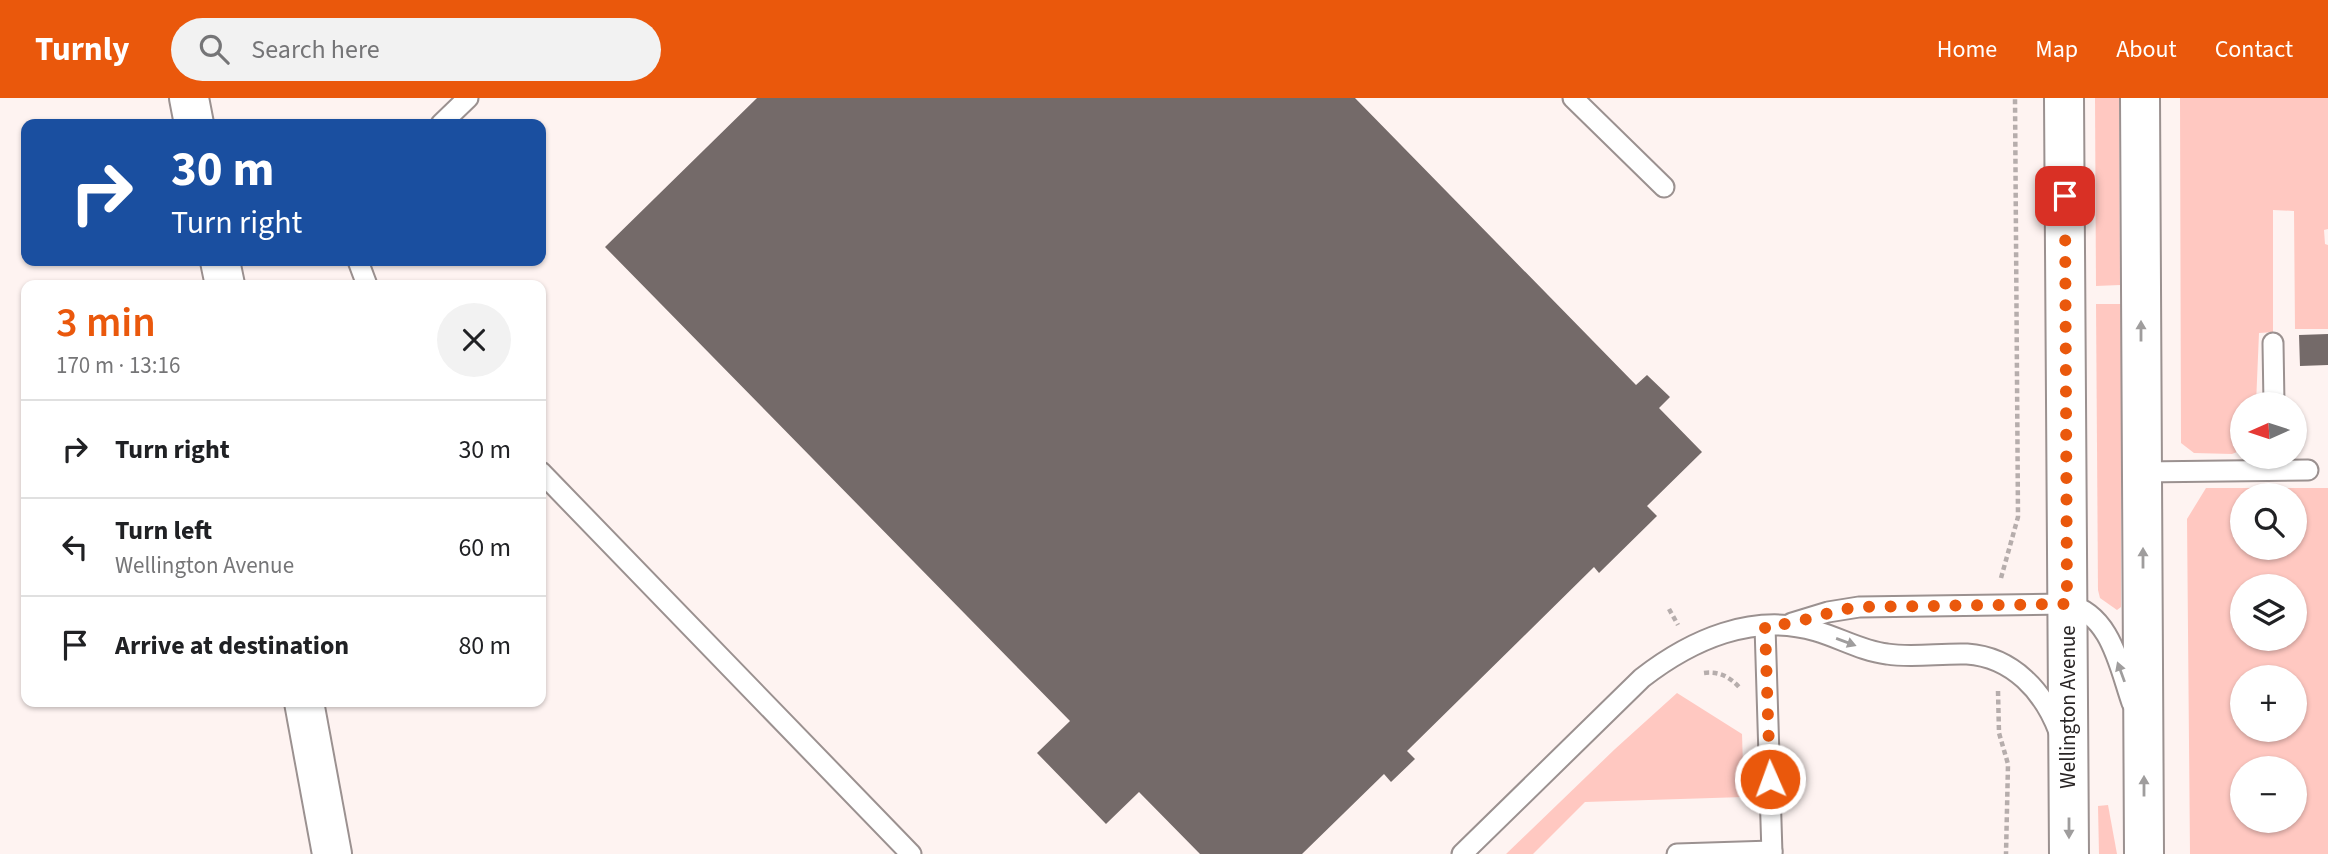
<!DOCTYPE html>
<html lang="en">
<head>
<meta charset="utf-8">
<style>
	body { margin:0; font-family:"Source Sans 3",sans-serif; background:#f2f2f2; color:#202124; height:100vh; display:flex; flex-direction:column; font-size:26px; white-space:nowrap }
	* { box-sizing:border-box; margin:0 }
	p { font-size:23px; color:#757577 }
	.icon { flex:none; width:38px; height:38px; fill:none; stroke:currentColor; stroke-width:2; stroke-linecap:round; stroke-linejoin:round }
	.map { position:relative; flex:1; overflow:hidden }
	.sheet { position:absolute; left:21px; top:182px; width:525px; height:427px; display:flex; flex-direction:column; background:#fff; border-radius:14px; box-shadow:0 2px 5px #0004 }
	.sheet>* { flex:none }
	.guide { position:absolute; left:21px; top:21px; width:525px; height:147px; border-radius:14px; box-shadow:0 2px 5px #0004; background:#1a4fa0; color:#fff; overflow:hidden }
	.needle { width:46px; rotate:267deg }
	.fabs { position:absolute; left:2230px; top:294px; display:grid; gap:14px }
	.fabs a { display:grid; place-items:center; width:77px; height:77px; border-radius:50%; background:#fff; box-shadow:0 2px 5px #0004; font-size:35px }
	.pin { position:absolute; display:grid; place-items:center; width:60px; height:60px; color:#fff; margin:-30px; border-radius:14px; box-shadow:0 4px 10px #0006 }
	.me { position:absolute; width:77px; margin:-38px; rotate:358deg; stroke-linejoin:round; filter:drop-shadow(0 0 5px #0008) }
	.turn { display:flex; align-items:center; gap:24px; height:147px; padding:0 35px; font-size:32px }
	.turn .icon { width:91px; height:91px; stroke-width:2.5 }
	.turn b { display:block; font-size:49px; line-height:60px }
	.round { display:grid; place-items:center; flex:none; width:74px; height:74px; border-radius:37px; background:#f2f2f2 }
	.headline { display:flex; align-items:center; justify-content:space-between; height:119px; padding:0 35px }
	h1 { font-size:42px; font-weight:600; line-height:52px; color:#ea580c }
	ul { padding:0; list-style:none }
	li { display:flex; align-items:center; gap:21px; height:98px; padding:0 35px; border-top:2px solid #e0e0e0 }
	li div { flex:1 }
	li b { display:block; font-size:26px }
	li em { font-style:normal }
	header { display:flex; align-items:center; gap:42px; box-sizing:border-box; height:98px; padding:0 35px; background:#ea580c; color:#fff }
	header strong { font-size:33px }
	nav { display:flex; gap:38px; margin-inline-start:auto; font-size:24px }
	.search { width:490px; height:63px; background:#f2f2f2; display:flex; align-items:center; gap:18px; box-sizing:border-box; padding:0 24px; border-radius:38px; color:#757577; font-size:26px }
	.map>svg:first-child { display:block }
	.green { fill:#ffc8c1; fill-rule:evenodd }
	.building { fill:#746a69 }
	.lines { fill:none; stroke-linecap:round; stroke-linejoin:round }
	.service-casing { stroke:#9b9190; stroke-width:23 }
	.minor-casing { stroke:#9b9190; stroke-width:42 }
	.secondary-casing { stroke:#9b9190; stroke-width:42 }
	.path { stroke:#b6adac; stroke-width:4.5; stroke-dasharray:5 3.5; stroke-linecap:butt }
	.service { stroke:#fff; stroke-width:19 }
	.minor { stroke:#fff; stroke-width:38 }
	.secondary { stroke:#fff; stroke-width:38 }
	.oneway { fill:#9f9d9d }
	.route { stroke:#ea580c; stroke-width:12; stroke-dasharray:0 21.6 }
	.labels { text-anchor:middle; stroke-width:7; stroke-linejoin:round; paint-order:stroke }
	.street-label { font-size:21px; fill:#2a2626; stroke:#fff }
</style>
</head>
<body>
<header>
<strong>Turnly</strong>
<div class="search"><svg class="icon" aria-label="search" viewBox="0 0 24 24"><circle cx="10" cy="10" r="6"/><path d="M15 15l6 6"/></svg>Search here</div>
<nav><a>Home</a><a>Map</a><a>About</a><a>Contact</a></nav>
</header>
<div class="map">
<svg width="2328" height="756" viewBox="0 0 2328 756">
	<rect width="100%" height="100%" fill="#fef3f1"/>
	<!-- green -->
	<g class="green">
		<path d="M2095,0H2119L2120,187L2096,188Z"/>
		<path d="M2180,0H2328V131L2324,132L2325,146L2328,147V231H2295L2294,113L2273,112V234L2259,235L2256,306H2242V352L2232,356L2194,355L2181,345Z"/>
		<path d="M2096,206H2121V509L2117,512L2100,500L2098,492Z"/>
		<path d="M2206,390H2328V756H2190L2187,421ZM2242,397H2294V450H2242ZM2242,488H2294V541H2242ZM2242,579H2294V632H2242ZM2242,670H2294V723H2242Z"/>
		<path d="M1677,595L1742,636L1744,699L1585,704L1533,756H1506L1615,651Z"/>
		<path d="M2108,707L2117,756H2099L2098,708Z"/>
	</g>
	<!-- building -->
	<g class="building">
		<path d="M757,0H1355L1636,287L1647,277L1670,299L1659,310L1702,354L1647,408L1657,418L1599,475L1594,469L1407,653L1415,661L1391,684L1384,676L1302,756H1200L1139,694L1106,726L1037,655L1070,623L605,149Z"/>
		<path d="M2328,236V267L2300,268L2299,237Z"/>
	</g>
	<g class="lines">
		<!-- service casing -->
		<g class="service-casing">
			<g id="service">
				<path d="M1573,0L1664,89"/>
				<path d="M441,26L468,0"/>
				<path d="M358,163L367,187"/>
				<path d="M2273,245L2274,306"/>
				<path d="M541,374L911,756"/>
				<path d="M2142,374L2308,372"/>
				<path d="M1792,525L1828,514L1859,509L2067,506C2111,516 2119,568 2132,605"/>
				<path d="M1765,528L1772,756"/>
				<path d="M1462,756L1642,580C1691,542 1753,514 1816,533C1840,540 1862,553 1887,556C1913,560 1940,555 1967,556C2013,559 2044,594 2059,634"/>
				<path d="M1677,756L1772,753"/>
			</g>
		</g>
		<!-- minor casing -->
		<g class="minor-casing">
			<g id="minor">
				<path d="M189,0L194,26"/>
				<path d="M220,163L225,187"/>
				<path d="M304,604L332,756"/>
			</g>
		</g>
		<!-- secondary casing -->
		<g class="secondary-casing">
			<g id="secondary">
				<path d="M2064,0L2069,756"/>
				<path d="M2140,0L2144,756"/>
			</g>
		</g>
		<!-- path -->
		<g class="path">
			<path d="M2001,480L2018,419L2015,0"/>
			<path d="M1669,511L1678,527"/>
			<path d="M1704,575C1719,573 1730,579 1740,590"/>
			<path d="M1998,593L1999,635L2008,666L2006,756"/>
		</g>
		<!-- service -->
		<use href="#service" class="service"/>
		<!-- minor -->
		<use href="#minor" class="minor"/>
		<!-- secondary -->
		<use href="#secondary" class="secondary"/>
	</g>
	<!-- one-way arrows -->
	<defs><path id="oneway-solid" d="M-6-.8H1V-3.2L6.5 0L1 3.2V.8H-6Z" transform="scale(1.75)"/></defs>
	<g class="oneway">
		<use href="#oneway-solid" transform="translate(2141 233) rotate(-90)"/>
		<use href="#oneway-solid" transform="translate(2143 460) rotate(-90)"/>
		<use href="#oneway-solid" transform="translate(1846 544) rotate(20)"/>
		<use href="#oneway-solid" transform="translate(2121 574) rotate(-110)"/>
		<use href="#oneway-solid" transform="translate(2144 688) rotate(-90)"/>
		<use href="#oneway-solid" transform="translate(2069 730) rotate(90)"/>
	</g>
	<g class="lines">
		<!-- route -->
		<path class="route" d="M1770,681L1765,528C1798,527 1827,513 1859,509L2067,506L2065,98"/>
	</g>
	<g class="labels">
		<!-- street labels -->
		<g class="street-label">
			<text transform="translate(2068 609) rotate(-90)" y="7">Wellington Avenue</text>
		</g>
	</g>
</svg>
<div class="fabs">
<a><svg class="needle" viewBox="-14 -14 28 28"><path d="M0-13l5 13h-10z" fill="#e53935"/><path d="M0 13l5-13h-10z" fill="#757577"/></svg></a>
<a><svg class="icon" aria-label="search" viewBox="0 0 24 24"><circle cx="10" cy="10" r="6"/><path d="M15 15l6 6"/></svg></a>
<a><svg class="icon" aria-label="layers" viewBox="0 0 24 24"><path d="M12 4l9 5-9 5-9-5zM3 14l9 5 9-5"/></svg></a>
<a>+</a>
<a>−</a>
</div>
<div class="pin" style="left:2065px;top:98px;background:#d93025"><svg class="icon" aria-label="arrive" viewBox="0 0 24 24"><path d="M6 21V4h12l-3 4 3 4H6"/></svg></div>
<svg class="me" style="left:1770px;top:681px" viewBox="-20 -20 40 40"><circle r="17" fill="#ea580c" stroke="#fff" stroke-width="3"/><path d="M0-11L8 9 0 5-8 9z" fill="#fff"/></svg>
<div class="guide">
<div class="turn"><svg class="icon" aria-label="right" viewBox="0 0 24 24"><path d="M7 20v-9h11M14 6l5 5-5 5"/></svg><div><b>30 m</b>Turn right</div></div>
</div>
<section class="sheet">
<div class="headline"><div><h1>3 min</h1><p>170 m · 13:16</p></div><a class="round"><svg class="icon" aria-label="close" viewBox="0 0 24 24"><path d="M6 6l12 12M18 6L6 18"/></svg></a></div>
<ul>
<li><svg class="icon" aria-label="right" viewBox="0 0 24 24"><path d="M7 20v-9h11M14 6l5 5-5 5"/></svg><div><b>Turn right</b></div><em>30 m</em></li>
<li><svg class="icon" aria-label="left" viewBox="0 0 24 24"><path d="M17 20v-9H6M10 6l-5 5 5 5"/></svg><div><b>Turn left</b><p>Wellington Avenue</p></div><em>60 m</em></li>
<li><svg class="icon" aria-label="arrive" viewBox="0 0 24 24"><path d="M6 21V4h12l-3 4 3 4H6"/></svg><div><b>Arrive at destination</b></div><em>80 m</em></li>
</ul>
</section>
</div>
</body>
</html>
